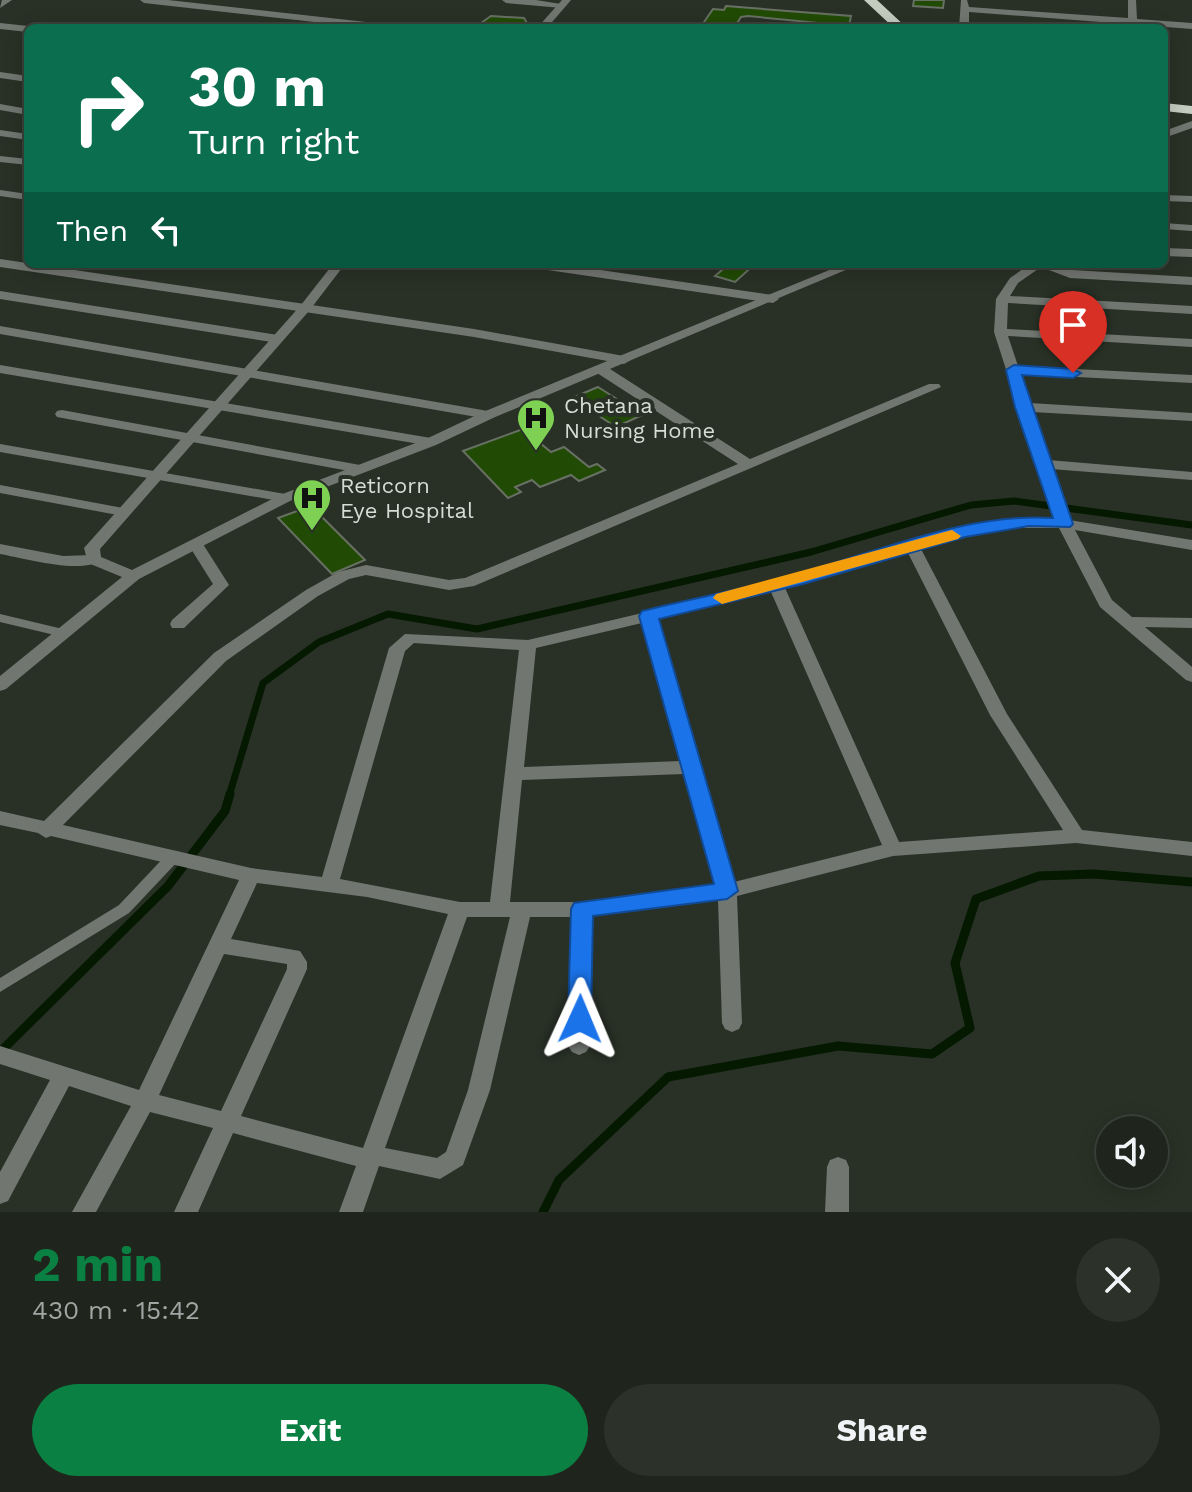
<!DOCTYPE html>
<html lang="en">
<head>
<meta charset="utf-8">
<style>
	body { margin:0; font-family:"Work Sans",sans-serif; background:#2c3129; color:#f1f3f6; height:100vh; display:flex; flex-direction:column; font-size:30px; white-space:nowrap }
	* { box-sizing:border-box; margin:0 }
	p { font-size:26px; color:#a1a5a3 }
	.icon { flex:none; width:44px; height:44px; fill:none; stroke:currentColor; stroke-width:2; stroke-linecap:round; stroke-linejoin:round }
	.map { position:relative; height:1212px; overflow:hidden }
	.panel { display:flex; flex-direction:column; background:#1f251c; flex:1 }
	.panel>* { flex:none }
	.top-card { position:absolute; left:24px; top:24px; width:1144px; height:244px; border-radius:12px; box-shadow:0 4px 20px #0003,0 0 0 2px #3c423b; background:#0b6e4f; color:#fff; overflow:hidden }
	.fabs { position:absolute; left:1096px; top:1116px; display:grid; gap:16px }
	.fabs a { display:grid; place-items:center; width:72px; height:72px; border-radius:50%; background:#1f251c; box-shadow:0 4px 20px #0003,0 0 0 2px #3c423b; font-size:40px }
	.pin { position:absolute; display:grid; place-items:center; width:68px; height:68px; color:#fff; margin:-82px -34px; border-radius:50% 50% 50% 0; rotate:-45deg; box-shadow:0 0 8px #0007 }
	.pin .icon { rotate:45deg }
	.me { position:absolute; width:88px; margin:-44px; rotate:1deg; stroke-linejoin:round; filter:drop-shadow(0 0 6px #0008) }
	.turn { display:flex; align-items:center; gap:28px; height:168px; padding:0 32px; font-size:36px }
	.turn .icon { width:104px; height:104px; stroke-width:2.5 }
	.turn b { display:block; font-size:56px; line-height:68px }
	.then { display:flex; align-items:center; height:76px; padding:0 32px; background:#0003; gap:16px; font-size:30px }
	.round { display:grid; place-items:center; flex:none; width:84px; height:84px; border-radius:42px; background:#2c3129 }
	.head { display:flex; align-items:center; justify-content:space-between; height:136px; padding:0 32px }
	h1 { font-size:48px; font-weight:700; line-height:60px; color:#0b8043 }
	.primary-button { display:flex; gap:16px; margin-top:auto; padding:16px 32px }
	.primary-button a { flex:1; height:92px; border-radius:48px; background:#0b8043; color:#fff; font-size:32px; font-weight:700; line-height:92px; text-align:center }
	.primary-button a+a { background:#2c3129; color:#f1f3f6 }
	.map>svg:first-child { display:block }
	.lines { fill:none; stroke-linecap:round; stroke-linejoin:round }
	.stream-far1 { stroke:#041900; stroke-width:7 }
	.stream { stroke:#041900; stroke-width:9 }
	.building { fill:#214b05; stroke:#677063; stroke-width:2 }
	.service { fill:#727671; fill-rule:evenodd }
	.minor { fill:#727671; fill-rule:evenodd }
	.tertiary { fill:#727671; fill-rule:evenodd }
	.trunk { fill:#c4ccc0; fill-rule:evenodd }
	.route { fill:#1a73e8; stroke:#114b97; stroke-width:2 }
	.slow { fill:#f59e0b }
	.labels { text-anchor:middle; stroke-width:8; stroke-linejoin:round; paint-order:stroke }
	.poi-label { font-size:22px; fill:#d7dcd5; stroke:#293126; text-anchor:start }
</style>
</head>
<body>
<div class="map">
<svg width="1192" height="1212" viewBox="0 0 1192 1212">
	<rect width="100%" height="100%" fill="#293126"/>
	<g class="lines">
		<!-- stream-far1 -->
		<path class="stream-far1" d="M229,796L263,683L319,642L388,614L477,629L811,552L971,505L1014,501L1192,525"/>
		<!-- stream -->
		<g class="stream">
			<path d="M0,1052L168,886L225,811L230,794"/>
			<path d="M543,1212L559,1180L668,1077L838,1046L932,1054L970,1028L955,963L976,899L1039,876L1094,874L1192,882"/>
		</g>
	</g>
	<!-- building -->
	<g class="building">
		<path d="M914,0H944L943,8L913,6Z"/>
		<path d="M726,6L851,16L849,26L748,16L741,17L734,28H700L713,9L724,10Z"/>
		<path d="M491,16L524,18L527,23L521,28H474Z"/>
		<path d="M729,264H755L735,282L715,276Z"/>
		<path d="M598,387L642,415L616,427L572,398Z"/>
		<path d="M523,429L551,452L564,447L589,467L597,464L605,470L579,481L571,475L540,487L532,480L515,487L521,492L508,498L463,451Z"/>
		<path d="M311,506L365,560L332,574L278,518Z"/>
	</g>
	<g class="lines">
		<!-- service -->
		<g class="service">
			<path d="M0,614L67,630L69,633L63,637L0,622Z"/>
			<path d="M174,851L179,852L181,856L179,860L129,913L0,992V978L119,905L169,852Z"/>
		</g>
		<!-- minor -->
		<g class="minor">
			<path d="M140,0H168L393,25L398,28H368L144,3Z"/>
			<path d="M502,0H536L567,5L562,8L506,3Z"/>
			<path d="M961,0H967L969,7L1128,18V0H1136L1137,19L1192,23V29L969,12V28H959Z"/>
			<path d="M0,23L28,26L32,28H28V32L0,29Z"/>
			<path d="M0,72L28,76V82L0,78Z"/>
			<path d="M0,104L28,109V115L0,110Z"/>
			<path d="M0,130L28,134V140L0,136Z"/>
			<path d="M0,156L28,159V165L0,162Z"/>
			<path d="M0,190L28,194V200L0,196Z"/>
			<path d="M1164,195L1192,196V202L1164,201Z"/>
			<path d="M1164,223L1192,225V231L1164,229Z"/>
			<path d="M1164,248L1192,249V257L1164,256Z"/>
			<path d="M0,259L474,329L624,356L631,360L624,364L474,337L0,267Z"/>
			<path d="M528,264H559L773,295L779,299L773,303L534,268Z"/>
			<path d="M1030,264H1055L1072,270L1192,277V285L1070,278L1041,267L1018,283L1010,296L1192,306V314L1008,303L1007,329L1192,339V347L1008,336L1018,366L1192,375V383L1020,374L1030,403L1192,413V421L1032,412L1048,460L1192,472V480L1051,469L1069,520L1192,540V550L1075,530L1112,600L1132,617L1192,618V628L1145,627L1192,667V682L1186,680L1100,607L1059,528H1008L964,536L921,549L1007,714L1082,830L1192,842V856L1076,843L893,856L737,896L742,1023L739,1029L732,1032L725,1029L722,1023L718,900L592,915L590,1046L586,1052L579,1055L572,1052L568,1046L572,917H530L490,1090L463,1165L440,1179L379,1166L363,1212H339L356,1166L233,1133L198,1212H174L213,1128L150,1112L96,1212H72L131,1106L69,1086L8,1201L0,1204V1172L50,1080L0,1064V1046L139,1090L239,880L51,836L46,838L38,833L0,825V811L44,821L214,653L306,590L338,572L366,565L449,580L465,578L738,464L597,373V367H607L750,459L929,384H939L941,387L474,586L449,590L366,575L349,579L318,596L226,661L63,825L251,868L322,877L389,648L405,634L528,640L773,582L962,527L1008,518L1054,519L994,332L996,299L1010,278ZM908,553L990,715L1063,830L899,842L785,588ZM771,592L882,845L734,882L657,619ZM642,623L681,761L524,767L536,648ZM414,643L519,650L490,902H460L340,879L405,651ZM684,774L716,885L582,902H510L522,780ZM257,883L367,897L448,914L363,1148L241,1116L307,969V962L300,951L231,939ZM467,917H510L468,1090L446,1152L437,1158L385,1148ZM224,954L287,964V969L221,1111L159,1095Z"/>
			<path d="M0,291L278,335L284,339L278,343L0,299Z"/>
			<path d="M0,326L488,411L495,415L488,419L0,334Z"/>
			<path d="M0,365L431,438L438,442L431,446L0,373Z"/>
			<path d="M62,410L360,465L367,469L360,473L57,417L55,414L57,411Z"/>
			<path d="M0,444L285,494L292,498L285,502L0,452Z"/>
			<path d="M0,485L123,508L130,512L123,516L0,493Z"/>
			<path d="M196,539L201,541L229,585L184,628H172L170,624L172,620L213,584L188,544Z"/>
			<path d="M0,544L63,556L93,555L101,560C82,575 23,558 0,554Z"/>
			<path d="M838,1157L846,1160L849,1167V1212H825L827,1167L830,1160Z"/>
		</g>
		<!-- tertiary -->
		<g class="tertiary">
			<path d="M12,0L0,8L2,0Z"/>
			<path d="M562,0H571L547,28H537Z"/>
			<path d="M1192,121V128L1164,138V131Z"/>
			<path d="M333,264H345L309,311L100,549L101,557L132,570L280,495L426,439L483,412L844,264H860L493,418L436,445L290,501L139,579L6,689L0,691V676L122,577L88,563L84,548L301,305Z"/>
		</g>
		<!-- trunk -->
		<g class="trunk">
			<path d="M864,0H877L907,28H894Z"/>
			<path d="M1164,103L1192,106V114L1164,111Z"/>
		</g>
	</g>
	<!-- route -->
	<path class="route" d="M1014,365L1073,369L1081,373L1073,378L1022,375L1073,524L1070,527L1029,526L965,537L803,584L659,619L738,891L727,899L593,916L591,1019L588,1025L580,1028L571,1025L568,1019L571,909L574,903L714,884L639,616L642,611C693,598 746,589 797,574C878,552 968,512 1053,518L1015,407L1006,370Z"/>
	<!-- slow -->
	<path class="slow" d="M952,530L961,536L958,539L722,604L713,598L716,594Z"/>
	<!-- icons -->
	<defs>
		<g id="hospital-pin" transform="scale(2)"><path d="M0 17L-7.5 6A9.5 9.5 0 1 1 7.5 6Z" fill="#7ed153" stroke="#293126"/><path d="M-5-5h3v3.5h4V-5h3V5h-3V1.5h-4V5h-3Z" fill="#111"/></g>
	</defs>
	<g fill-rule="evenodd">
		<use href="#hospital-pin" x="536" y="418"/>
		<use href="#hospital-pin" x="312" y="498"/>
	</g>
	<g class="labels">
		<!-- poi labels -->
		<g class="poi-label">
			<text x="564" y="413">Chetana<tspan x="564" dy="25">Nursing Home</tspan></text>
			<text x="340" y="493">Reticorn<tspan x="340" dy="25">Eye Hospital</tspan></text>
		</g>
	</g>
</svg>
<div class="fabs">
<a><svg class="icon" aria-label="sound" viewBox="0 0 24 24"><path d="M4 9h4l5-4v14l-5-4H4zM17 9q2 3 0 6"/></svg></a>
</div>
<div class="pin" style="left:1073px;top:373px;background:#d93025"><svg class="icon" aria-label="arrive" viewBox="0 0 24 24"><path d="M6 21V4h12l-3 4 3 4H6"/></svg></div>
<svg class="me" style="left:580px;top:1019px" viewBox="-20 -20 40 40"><path d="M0-17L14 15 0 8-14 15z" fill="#1a73e8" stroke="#fff" stroke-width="4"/></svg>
<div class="top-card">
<div class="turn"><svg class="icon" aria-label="right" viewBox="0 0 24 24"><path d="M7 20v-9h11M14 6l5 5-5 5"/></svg><div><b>30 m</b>Turn right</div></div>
<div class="then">Then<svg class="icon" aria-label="left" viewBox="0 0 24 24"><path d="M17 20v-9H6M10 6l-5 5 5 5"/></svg></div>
</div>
</div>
<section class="panel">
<div class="head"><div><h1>2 min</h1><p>430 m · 15:42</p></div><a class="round"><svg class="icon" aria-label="close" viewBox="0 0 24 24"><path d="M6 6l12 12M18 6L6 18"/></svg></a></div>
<div class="primary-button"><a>Exit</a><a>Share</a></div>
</section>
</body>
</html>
